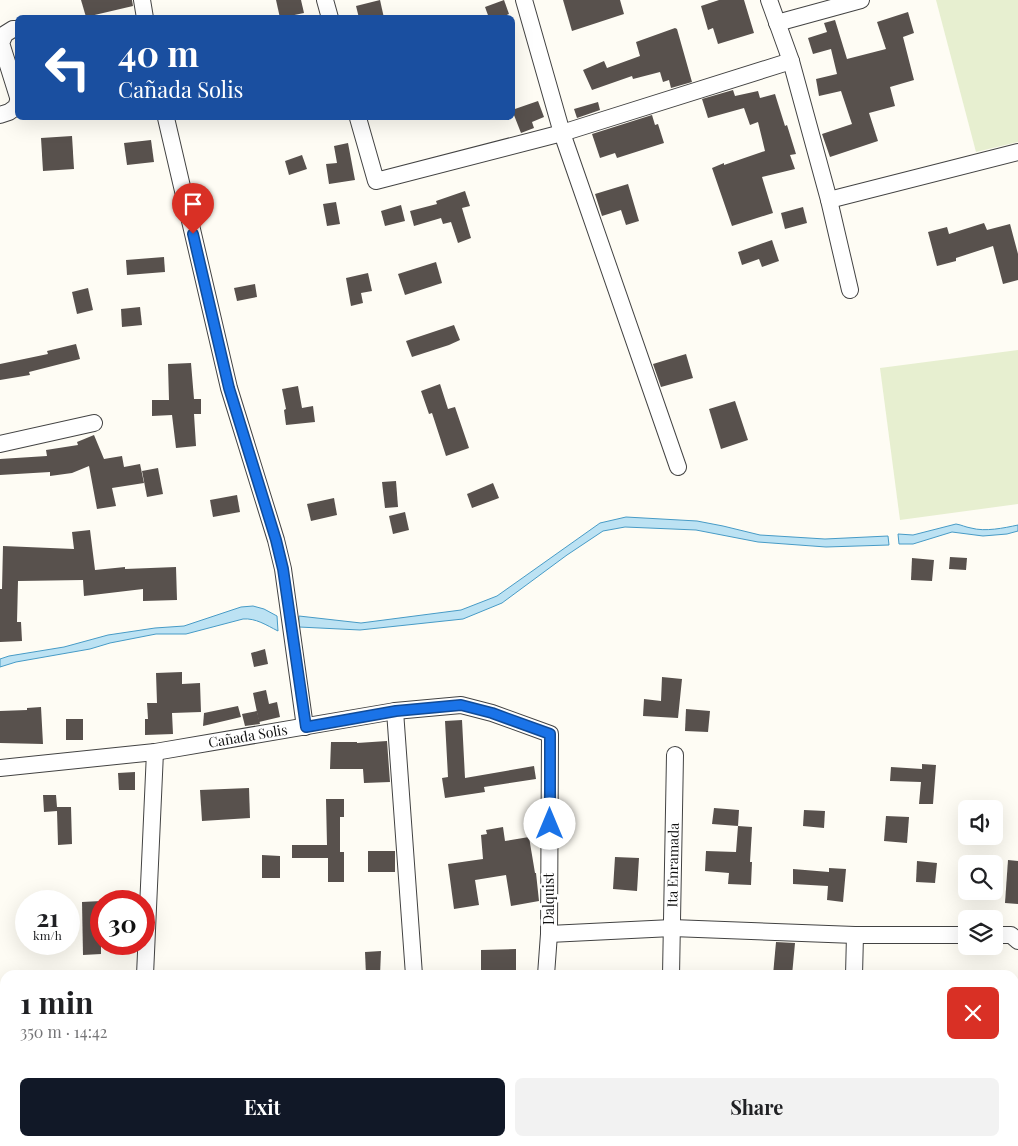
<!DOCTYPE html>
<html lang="en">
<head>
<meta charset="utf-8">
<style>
	body { margin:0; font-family:"Playfair Display",serif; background:#f2f2f2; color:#202124; height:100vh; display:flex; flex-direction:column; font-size:19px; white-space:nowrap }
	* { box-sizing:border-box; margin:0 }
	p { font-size:16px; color:#757577 }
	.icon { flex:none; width:28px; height:28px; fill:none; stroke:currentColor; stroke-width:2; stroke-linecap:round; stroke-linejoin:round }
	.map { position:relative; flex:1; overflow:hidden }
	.sheet { position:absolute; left:0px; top:970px; width:1019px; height:176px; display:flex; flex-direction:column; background:#fff; border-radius:15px 15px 0 0; box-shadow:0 5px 20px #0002 }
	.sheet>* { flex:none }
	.top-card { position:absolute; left:15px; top:15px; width:500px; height:105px; border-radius:8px; box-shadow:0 5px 20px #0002; background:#1a4fa0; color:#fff; overflow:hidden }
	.fabs { position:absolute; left:958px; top:800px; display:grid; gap:10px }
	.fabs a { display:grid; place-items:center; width:45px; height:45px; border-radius:8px; background:#fff; box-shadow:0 5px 20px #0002; font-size:25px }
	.speed { position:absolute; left:15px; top:890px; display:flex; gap:10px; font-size:25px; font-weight:700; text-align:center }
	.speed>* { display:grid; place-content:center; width:65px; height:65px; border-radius:50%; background:#fff; box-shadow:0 5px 20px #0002; line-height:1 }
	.speed small { font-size:12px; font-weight:400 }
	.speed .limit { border:8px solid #d22; background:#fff; color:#111 }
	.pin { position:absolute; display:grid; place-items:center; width:42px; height:42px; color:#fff; margin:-51px -21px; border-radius:50% 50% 50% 0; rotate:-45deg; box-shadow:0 0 5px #0007 }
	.pin .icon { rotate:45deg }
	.me { position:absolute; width:55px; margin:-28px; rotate:0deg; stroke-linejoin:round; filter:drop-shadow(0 0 4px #0008) }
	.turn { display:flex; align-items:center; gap:18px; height:105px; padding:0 20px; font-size:22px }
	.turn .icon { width:65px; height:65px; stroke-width:2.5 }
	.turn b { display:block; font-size:35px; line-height:42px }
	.round { display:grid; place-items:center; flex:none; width:52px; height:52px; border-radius:8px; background:#f2f2f2 }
	.headline { display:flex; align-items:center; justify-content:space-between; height:85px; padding:0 20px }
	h1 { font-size:30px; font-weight:700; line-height:38px }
	.action { display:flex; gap:10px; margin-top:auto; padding:10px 20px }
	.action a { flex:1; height:58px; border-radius:8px; background:#111827; color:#fff; font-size:20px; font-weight:700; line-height:58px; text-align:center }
	.action a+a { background:#f2f2f2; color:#202124 }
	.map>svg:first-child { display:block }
	.pitch { fill:#e7efd0 }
	.water { fill:#bce2f3; stroke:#479bc6 }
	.building { fill:#58514d }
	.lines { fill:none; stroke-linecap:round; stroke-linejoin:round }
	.street-casing { stroke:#434343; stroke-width:18 }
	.street { stroke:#fff; stroke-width:16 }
	.route-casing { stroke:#114b97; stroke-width:12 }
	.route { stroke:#1a73e8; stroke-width:9 }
	.labels { text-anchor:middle; stroke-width:5; stroke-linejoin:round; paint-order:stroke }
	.street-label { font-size:14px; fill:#101010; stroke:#fff }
</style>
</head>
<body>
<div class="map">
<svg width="1018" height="1146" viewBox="0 0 1018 1146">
	<rect width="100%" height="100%" fill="#fefcf4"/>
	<!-- pitch -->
	<g class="pitch">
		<path d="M936,0H1018V142L976,152Z"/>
		<path d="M1018,350V504L900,520L880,368Z"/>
	</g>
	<!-- water -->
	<g class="water">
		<path d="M626,517L697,521L723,526L760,535L825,539L888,536L889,545L826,547L758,542L696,530L625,527L603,531L567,555L502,603L463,619L360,630L299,627V616L361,623L461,610L497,596L600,523Z"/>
		<path d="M956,524C962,525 965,527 971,528C985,532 1004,528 1018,525V531L1007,534L983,536L952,532L913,544H899L898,534L913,535Z"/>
		<path d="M253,606L264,609L277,616L278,631C266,625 256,618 243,619L186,634H156L110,643L90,649L16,662L0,667V659L9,656L64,647L108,635L155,628L184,626L241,607Z"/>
	</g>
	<!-- building -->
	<g class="building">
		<path d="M81,0H132L133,6L86,17Z"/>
		<path d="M276,0H301L304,13L280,18Z"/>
		<path d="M380,0L384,18H359L356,6Z"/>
		<path d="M504,0L509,14L500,18H489L485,7Z"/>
		<path d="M563,0H620L624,14L572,31Z"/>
		<path d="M719,0H744L754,33L718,44L713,28L708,30L701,6Z"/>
		<path d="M908,12L914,33L903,37L914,80L890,87L895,106L869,113L878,141L830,157L822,134L852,124L841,91L819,96L816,79L837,74L831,49L813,54L808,38L827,32L824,23L835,20L847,59L886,49L877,22Z"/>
		<path d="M675,28L677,29L692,82L671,88L669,80L663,82L660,72L633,79L632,76L592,90L583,70L604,61L607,68L640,56L636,42Z"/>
		<path d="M733,90L735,96L758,91L760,98L775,94L785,126L787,125L796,154L790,155L795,169L762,177L773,213L732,226L712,168L724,163V165L765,151L758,122L750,125L744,108L708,118L702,99Z"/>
		<path d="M538,101L544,117L532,122L534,128L521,133L512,110Z"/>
		<path d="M598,102L600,110L577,118L574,109Z"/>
		<path d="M652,115L655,125L658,124L664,143L617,158L615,153L600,158L592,134Z"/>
		<path d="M72,136L74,169L43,171L41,138Z"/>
		<path d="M151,140L154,162L127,165L124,143Z"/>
		<path d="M348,143L355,180L329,184L326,164L337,163L334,146Z"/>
		<path d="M302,155L307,169L289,175L285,161Z"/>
		<path d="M628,184L639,221L626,225L621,210L602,216L595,194Z"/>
		<path d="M465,191L470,206L462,208L471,238L458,243L451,222L443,224L441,218L414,226L410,211L437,204L436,201Z"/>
		<path d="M336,202L340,224L327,226L323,204Z"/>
		<path d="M401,205L405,221L385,226L381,211Z"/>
		<path d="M803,207L807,223L785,229L781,213Z"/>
		<path d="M984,223L987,230L1010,224L1018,254V280L1003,284L993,246L956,258V261L937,266L928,232L947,227L949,234Z"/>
		<path d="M772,240L779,261L762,267L759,259L742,265L738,252Z"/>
		<path d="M164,257L165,272L127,275L126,260Z"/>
		<path d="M436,262L442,283L405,295L398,274Z"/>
		<path d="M368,273L372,291L361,293L363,303L351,306L346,278Z"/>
		<path d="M255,284L257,297L237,301L234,288Z"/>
		<path d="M88,288L93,310L77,314L72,292Z"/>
		<path d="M140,307L142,325L122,327L121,309Z"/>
		<path d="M454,325L460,340L449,345L412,357L406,341Z"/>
		<path d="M76,344L80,359L29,372L30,375L0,380V364L48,354L47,351Z"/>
		<path d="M686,354L693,378L661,387L653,364Z"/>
		<path d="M191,363L194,399H201V414H194L196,446L176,448L172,415L152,416V400H169L168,364Z"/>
		<path d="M440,384L448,409L455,407L469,448L446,456L432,413L429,414L421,391Z"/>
		<path d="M298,386L302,408L313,406L315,422L286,425L284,410L286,409L282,389Z"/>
		<path d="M735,401L748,440L721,449L709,409Z"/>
		<path d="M94,435L104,459L122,456L124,467L140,464L144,483L112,488L116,506L97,509L89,466L72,473L50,476V472L0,475V459L47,456L46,450L78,445L77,442Z"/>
		<path d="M158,468L163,494L147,497L142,471Z"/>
		<path d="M396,481L398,507L385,508L382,482Z"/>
		<path d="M493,483L499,498L472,508L467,494Z"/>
		<path d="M237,495L240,512L213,517L210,500Z"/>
		<path d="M334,498L337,515L311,521L307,504Z"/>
		<path d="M405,512L409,530L393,534L389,516Z"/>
		<path d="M90,530L95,570L125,567V569L176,567L177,600L143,601V589L84,596L83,580L18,581L17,622H21L22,641L0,642V589H2L3,546L74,549L72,532Z"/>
		<path d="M950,557L967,558L966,570L949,569Z"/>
		<path d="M912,558L934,560L932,581L911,580Z"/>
		<path d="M265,649L268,664L254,667L251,653Z"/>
		<path d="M182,672V684L200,683L201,712L172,713L173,734L145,735V719H148L147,703H157L156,673Z"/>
		<path d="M662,677L682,679L678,718L643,716L644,699L661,701Z"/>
		<path d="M266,690L269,704L277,702L280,717L259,722L253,693Z"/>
		<path d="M238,706L241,717L203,726L204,713Z"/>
		<path d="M41,707L43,744L0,743V711L27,710V708Z"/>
		<path d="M686,709L710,711L708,732L685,731Z"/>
		<path d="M257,711L260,724L245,726L242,714Z"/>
		<rect x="66" y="719" width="17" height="21"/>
		<path d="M462,720L465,778L534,766L536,779L484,787L485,792L445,798L442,778L448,777L445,721Z"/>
		<path d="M387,741L390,782L364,783L363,769H330L331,742H357V743Z"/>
		<path d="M922,764L936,765L933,804H919L921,782L890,781L891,767L922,769Z"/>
		<path d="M135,772V790H119L118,773Z"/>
		<path d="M249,788L250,818L202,821L200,790Z"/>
		<path d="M43,795H56L57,807H71L72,844L58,845L57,811L44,812Z"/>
		<path d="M326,799H344V817H340V852H344V882H328V858H292V845H327Z"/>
		<path d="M714,808L739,810L738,826L712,824Z"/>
		<path d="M804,810L825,811L824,828L803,826Z"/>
		<path d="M886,816L909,817L907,843L884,841Z"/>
		<path d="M738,826L752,827L750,862H752L751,885L728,884L729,873L705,871L706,851L736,852Z"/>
		<path d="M503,827L505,841L529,837L535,873H536L539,901L511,906L506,875L475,880L479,905L454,909L448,864L483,859L481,835L487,834L486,830Z"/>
		<rect x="368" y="851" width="27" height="21"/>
		<path d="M262,855L280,856V878H262Z"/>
		<path d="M615,857L639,858L637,891L613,889Z"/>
		<path d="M1008,860L1018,861V904L1005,903Z"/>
		<path d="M917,861L937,863L935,883L916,882Z"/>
		<path d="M829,868L846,869L843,902L827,900L828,886L793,884V869L829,872Z"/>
		<path d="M101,901V954L83,955L82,902Z"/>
		<path d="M776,942L795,943L792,975H773Z"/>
		<path d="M516,949V975H481V950Z"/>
		<path d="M381,951L380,975H366L365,952Z"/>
	</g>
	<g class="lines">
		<!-- street casing -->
		<g class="street-casing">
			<g id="street">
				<path d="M142,0L145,18"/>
				<path d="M325,0L330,18"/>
				<path d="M524,0L562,133L678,467"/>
				<path d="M769,0L791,61L829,200L850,290"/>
				<path d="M777,23L861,0"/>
				<path d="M18,29H13L5,34L1,43L18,97"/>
				<path d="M0,115L9,112L16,107L18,101"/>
				<path d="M166,118L229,388L276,540L283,569L305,727"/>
				<path d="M358,118L376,181L562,133L791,61"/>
				<path d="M829,200L1018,152"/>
				<path d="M0,444L94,423"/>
				<path d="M395,711L414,975"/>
				<path id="s1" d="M0,768L155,752L395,711L461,705L492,713L550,734L549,934L546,975"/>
				<path d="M549,934L672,928L855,935H966"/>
				<path d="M994,935H1011L1018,941"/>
				<path d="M145,975L155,752"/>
				<path id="s2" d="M671,975L675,755"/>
				<path d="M854,975L855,935"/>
				<path d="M141,1146V1141"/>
				<path d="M333,1146V1141"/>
				<path d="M535,1146V1141"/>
				<path d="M666,1146L667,1141"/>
				<path d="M854,1146V1141"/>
			</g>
		</g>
		<!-- street -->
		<use href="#street" class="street"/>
	</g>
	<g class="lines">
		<!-- route casing -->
		<g class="route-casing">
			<path id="route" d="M193,234L229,388L276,540L283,569L306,727L396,711L461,705L492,713L550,734V824"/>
		</g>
		<!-- route -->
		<use href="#route" class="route"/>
	</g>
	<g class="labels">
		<!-- street labels -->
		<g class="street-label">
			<text dy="5" stroke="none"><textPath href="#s1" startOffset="250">Cañada Solis</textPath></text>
			<text dy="5" stroke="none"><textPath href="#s2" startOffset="110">Ita Enramada</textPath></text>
			<text transform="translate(549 899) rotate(-90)" y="5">Dalquist</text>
		</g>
	</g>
</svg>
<div class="fabs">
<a><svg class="icon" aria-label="sound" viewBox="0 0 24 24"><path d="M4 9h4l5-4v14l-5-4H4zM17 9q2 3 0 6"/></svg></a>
<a><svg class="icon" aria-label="search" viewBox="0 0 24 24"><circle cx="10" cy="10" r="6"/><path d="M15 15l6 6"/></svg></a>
<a><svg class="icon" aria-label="layers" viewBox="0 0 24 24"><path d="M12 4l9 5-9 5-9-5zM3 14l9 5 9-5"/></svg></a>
</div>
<div class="speed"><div>21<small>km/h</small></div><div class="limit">30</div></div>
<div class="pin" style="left:193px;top:234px;background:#d93025"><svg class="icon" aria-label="arrive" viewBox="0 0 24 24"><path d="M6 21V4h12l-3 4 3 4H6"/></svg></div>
<svg class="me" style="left:550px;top:824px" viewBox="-20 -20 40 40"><circle r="19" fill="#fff"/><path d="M0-13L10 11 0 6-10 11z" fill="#1a73e8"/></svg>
<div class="top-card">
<div class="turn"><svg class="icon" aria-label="left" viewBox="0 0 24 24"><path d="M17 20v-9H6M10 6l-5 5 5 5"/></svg><div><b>40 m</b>Cañada Solis</div></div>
</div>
<section class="sheet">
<div class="headline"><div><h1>1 min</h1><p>350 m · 14:42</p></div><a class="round" style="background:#d93025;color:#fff"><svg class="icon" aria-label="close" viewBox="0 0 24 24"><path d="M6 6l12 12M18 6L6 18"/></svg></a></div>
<div class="action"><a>Exit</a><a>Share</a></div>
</section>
</div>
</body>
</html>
